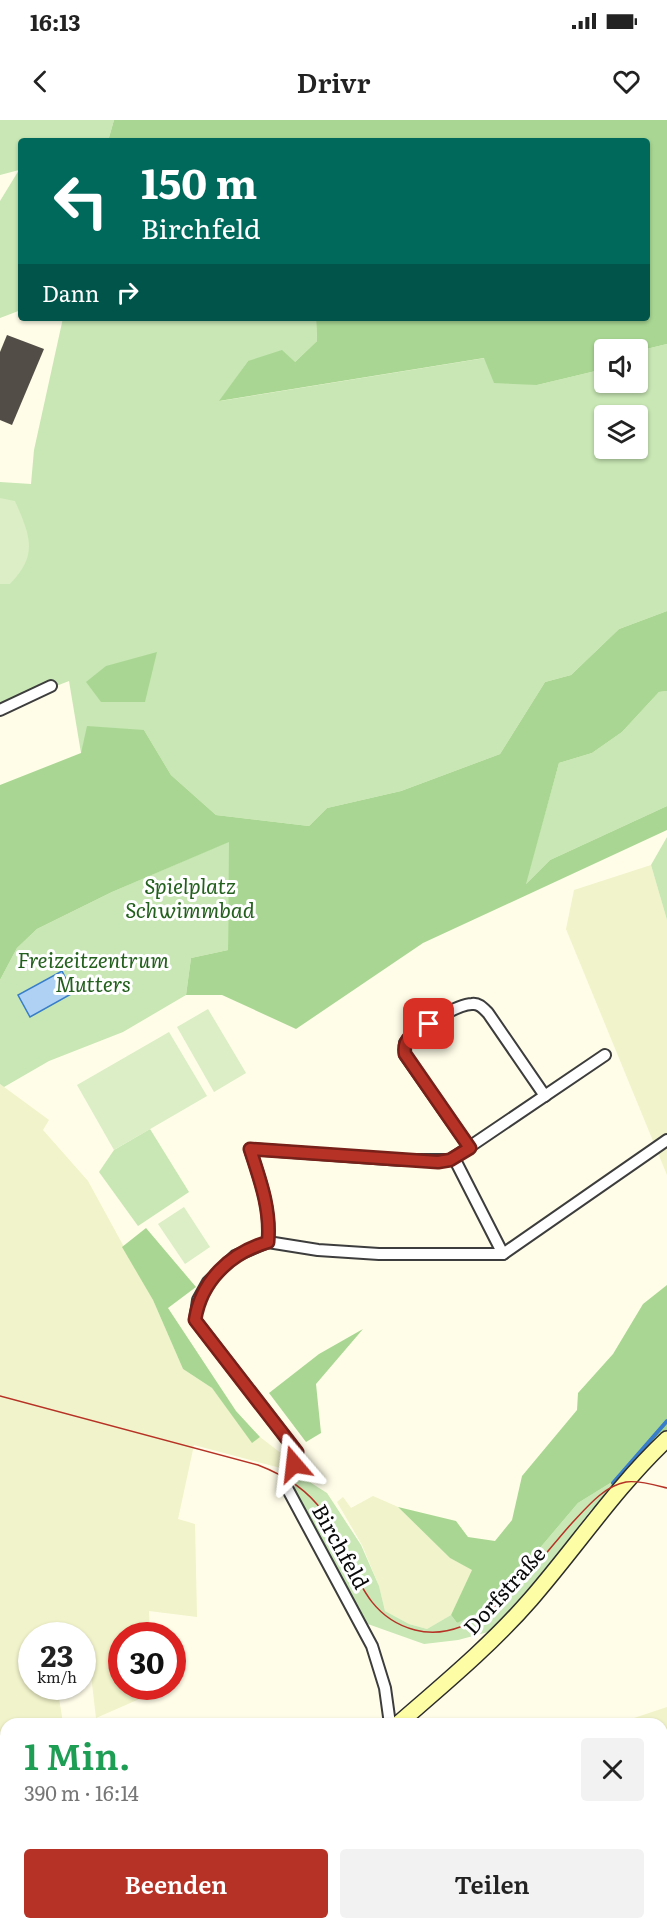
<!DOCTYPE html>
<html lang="de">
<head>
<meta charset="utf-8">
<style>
	body { margin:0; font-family:Literata,serif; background:#f2f2f2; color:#222; height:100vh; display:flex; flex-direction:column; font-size:22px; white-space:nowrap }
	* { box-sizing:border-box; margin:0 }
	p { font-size:20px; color:#767676 }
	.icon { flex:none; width:33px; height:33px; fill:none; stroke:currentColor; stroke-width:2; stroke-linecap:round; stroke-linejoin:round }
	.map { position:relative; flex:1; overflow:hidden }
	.sheet { position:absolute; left:0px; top:1598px; width:668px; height:212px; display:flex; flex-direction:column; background:#fff; border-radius:18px 18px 0 0; box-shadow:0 2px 4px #0004 }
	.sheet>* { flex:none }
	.guide { position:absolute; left:18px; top:18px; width:632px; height:183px; border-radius:6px; box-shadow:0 2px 4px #0004; background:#00695c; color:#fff; overflow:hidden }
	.buttons { position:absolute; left:594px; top:219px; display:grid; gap:12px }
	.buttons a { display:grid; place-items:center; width:54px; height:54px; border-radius:6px; background:#fff; box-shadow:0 2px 4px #0004; font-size:30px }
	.speed { position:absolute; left:18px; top:1502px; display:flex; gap:12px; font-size:30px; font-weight:700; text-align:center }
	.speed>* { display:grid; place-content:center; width:78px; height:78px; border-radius:50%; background:#fff; box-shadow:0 2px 4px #0004; line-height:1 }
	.speed small { font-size:15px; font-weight:400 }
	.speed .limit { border:9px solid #d22; background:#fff; color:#111 }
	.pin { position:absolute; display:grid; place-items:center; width:51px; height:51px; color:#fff; margin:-26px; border-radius:12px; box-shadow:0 3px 9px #0006 }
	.me { position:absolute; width:66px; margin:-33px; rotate:343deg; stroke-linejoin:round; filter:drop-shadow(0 0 4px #0008) }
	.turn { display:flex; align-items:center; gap:21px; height:126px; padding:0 24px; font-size:27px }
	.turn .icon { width:78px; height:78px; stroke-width:2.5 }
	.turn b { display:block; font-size:42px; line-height:51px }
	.then { display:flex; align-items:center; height:57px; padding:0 24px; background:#0003; gap:12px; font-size:22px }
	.round { display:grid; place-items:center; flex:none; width:63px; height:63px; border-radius:6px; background:#f2f2f2 }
	.overview { display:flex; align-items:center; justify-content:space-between; height:102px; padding:0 24px }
	h1 { font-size:36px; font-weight:600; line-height:45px; color:#1e9e55 }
	.primary-button { display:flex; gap:12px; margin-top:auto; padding:12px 24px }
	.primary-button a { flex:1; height:69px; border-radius:6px; background:#b63226; color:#fff; font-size:24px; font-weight:600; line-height:69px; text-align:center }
	.primary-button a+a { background:#f2f2f2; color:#222 }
	.status { display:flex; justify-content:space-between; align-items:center; height:42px; padding:0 30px; background:#fff; direction:ltr }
	.status svg { height:16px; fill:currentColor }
	header { display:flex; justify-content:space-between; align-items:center; height:78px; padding:0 24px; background:#fff; font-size:27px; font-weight:600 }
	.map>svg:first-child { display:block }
	.farmland { fill:#f1f3ca }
	.green { fill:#c8e7b4; fill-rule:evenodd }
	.forest { fill:#a9d793 }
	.pitch { fill:#dbeec5 }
	.water { fill:#aed1f4; stroke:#377dca; stroke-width:1.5 }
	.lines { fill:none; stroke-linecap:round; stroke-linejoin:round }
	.stream { stroke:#377dca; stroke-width:4 }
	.building { fill:#534d47 }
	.street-casing { stroke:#3d3d3d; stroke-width:14 }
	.secondary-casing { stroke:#2c2c2c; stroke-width:18 }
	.street { stroke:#fff; stroke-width:10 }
	.secondary { stroke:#fcfda4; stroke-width:15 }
	.tram { stroke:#b63226; stroke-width:1.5 }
	.route-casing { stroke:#762019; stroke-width:15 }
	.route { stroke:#b63226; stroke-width:10 }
	.labels { text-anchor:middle; stroke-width:6; stroke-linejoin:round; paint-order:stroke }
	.park-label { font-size:21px; font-style:italic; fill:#23601d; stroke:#fff }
	.street-label { font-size:21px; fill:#0a0a0a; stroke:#fff }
</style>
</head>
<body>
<div class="status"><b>16:13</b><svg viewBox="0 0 49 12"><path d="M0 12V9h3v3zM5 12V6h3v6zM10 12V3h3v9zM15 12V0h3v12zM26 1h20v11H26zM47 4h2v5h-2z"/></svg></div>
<header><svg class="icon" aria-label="back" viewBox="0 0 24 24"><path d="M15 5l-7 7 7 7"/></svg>Drivr<svg class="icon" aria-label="heart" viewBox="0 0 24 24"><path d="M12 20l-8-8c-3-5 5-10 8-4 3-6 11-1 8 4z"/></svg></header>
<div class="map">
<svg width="667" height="1808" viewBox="0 0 667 1808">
	<rect width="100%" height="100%" fill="#fffde8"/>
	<!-- farmland -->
	<g class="farmland">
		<path d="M651,745L667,800V1055L566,809L574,770Z"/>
		<path d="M0,964L49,1000L43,1010L88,1061L153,1180L183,1249L212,1268L252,1322L260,1317L286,1337L284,1349L194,1325L178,1399L195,1404L197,1497L149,1491L150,1515H122V1566H153V1573L96,1598L87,1520L83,1521L82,1515H32V1566H57L63,1603L6,1604V1730L2,1732L6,1752L0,1754Z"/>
		<path d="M373,1376L398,1387L450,1438L473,1450L451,1495L427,1509L409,1504L385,1491L379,1466L362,1425L337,1382L343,1377L351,1388Z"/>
		<path d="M667,1587V1808H77L74,1803H662V1604L619,1603Z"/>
	</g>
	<!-- green -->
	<g class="green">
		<path d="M0,0H114L108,21H21V190L0,198V81L19,50L0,55Z"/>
		<path d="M63,198H316L317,221L295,242L248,241L220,281L485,238L537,265L604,249V262H638V231L667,224V491L619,509L571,555L545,562L500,634L401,671L327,688L309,706L216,695L171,655L144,610L81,633L69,561L0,588V362L31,364L34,330ZM604,296H638V328H604Z"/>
		<path d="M667,571V686L550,740L525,765L559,643L592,633L622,612L659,572Z"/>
		<path d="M667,717V800L651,745Z"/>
		<path d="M230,721L228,830L191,838L186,875L123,912L49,941L4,967L0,964V860L17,828L37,809L112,772Z"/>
		<path d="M150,1009L189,1072L138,1106L99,1052L114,1030Z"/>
		<path d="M297,1354L327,1373L361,1425L379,1466L385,1491L409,1504L427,1509L451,1495L457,1503L523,1448L578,1383L625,1354L607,1377L591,1390L549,1445L492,1511L458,1520L424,1524L365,1503L293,1374Z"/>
	</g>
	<!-- forest -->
	<g class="forest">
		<path d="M114,0H667V224L638,231L604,230V249L537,265L494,263L484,238L219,281L248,241L282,230L295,242L317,221L316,198H646V21H108Z"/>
		<path d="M667,491V571L659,572L622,612L592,633L559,643L526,764L550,740L667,686V710L423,823L296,909L222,875H186L191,838L228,830L229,722L112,772L37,809L17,828L0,860V665L81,633L87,606L144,610L171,655L216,695L309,706L327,688L401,671L500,634L545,562L571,555L619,509Z"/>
		<path d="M157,532L145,582H101L86,562L106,546Z"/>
		<path d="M146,1108L196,1167L168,1188L236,1291L260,1317L252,1323L212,1268L183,1249L153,1180L122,1127Z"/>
		<path d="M667,1165V1310L625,1354L578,1383L523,1448L483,1490L457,1503L451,1495L472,1450L450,1438L398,1387L456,1401L468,1417L495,1421L512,1400L522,1356L577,1290L578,1273L613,1234L643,1184Z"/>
		<path d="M363,1209L316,1264L321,1313L306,1322L269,1273L319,1234Z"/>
	</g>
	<!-- pitch -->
	<g class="pitch">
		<path d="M0,378L15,381C30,415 39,435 10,464H0Z"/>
		<path d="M208,889L246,953L214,972L177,907Z"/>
		<path d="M169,912L207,976L114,1030L77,965Z"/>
		<path d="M184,1087L210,1127L185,1144L158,1104Z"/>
	</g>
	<!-- water -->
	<path class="water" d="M62,851L73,873L30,897L18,875Z"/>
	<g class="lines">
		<!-- stream -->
		<path class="stream" d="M613,1363L667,1301"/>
	</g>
	<!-- building -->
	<path class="building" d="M7,215L44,229L12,305L0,300V232Z"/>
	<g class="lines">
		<!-- street casing -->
		<g class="street-casing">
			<g id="street">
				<path d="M0,590L51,566"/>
				<path d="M470,1028L405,935V923C413,911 457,884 472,884C479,883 483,888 488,893L545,976"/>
				<path d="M454,1038L503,1134"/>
				<path d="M268,1122C271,1089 260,1060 250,1029L401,1040H450L605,935"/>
				<path d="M390,1604L385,1568L372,1526L286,1366L297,1332L195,1200L198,1180L208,1162L235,1136L268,1122L318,1130L379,1134H503L667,1020"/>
			</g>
		</g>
		<!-- secondary casing -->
		<g class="secondary-casing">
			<g id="secondary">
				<path d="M398,1604C444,1564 491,1525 531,1479C577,1426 616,1367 667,1319"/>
				<path d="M19,1808L27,1803"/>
			</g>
		</g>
		<!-- street -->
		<use href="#street" class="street"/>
		<!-- secondary -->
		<use href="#secondary" class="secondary"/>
		<!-- tram -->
		<path class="tram" d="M0,1276L258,1345C284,1355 307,1369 323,1392C354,1435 357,1495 415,1510C481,1527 534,1445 572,1403C587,1387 604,1366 626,1362C638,1360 655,1365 667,1368"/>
	</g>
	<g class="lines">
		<!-- route casing -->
		<g class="route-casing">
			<path id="route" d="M294,1344L297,1332L195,1200C201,1161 230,1133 268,1122C271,1089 260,1060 250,1029L438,1042L450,1040L470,1028L405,934C402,918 416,911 429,904"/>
		</g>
		<!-- route -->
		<use href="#route" class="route"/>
	</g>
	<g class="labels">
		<!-- park labels -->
		<g class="park-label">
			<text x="190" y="774">Spielplatz<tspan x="190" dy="24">Schwimmbad</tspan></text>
			<text x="93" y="848">Freizeitzentrum<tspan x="93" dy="24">Mutters</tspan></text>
		</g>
		<!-- street labels -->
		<g class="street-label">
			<text transform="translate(340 1427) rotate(61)" y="7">Birchfeld</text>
			<text transform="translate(505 1471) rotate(-48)" y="7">Dorfstraße</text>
		</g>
	</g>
</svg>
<div class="buttons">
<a><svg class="icon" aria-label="sound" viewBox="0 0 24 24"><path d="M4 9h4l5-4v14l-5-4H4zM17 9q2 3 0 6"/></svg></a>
<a><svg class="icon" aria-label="layers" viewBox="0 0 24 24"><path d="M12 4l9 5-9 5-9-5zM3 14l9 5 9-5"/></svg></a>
</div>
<div class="speed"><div>23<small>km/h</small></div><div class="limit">30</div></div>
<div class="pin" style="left:429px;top:904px;background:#d93025"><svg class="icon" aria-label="arrive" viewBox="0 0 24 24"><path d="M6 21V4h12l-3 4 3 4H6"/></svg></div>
<svg class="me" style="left:294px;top:1344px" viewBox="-20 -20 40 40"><path d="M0-17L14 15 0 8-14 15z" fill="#b63226" stroke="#fff" stroke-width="4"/></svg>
<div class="guide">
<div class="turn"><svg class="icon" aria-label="left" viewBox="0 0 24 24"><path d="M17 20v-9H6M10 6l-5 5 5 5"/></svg><div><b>150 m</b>Birchfeld</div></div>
<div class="then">Dann<svg class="icon" aria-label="right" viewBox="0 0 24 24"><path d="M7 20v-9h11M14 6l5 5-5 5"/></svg></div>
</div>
<section class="sheet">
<div class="overview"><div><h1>1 Min.</h1><p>390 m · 16:14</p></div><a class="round"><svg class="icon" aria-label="close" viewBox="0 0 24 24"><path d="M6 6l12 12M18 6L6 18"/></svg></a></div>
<div class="primary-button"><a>Beenden</a><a>Teilen</a></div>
</section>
</div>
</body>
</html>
